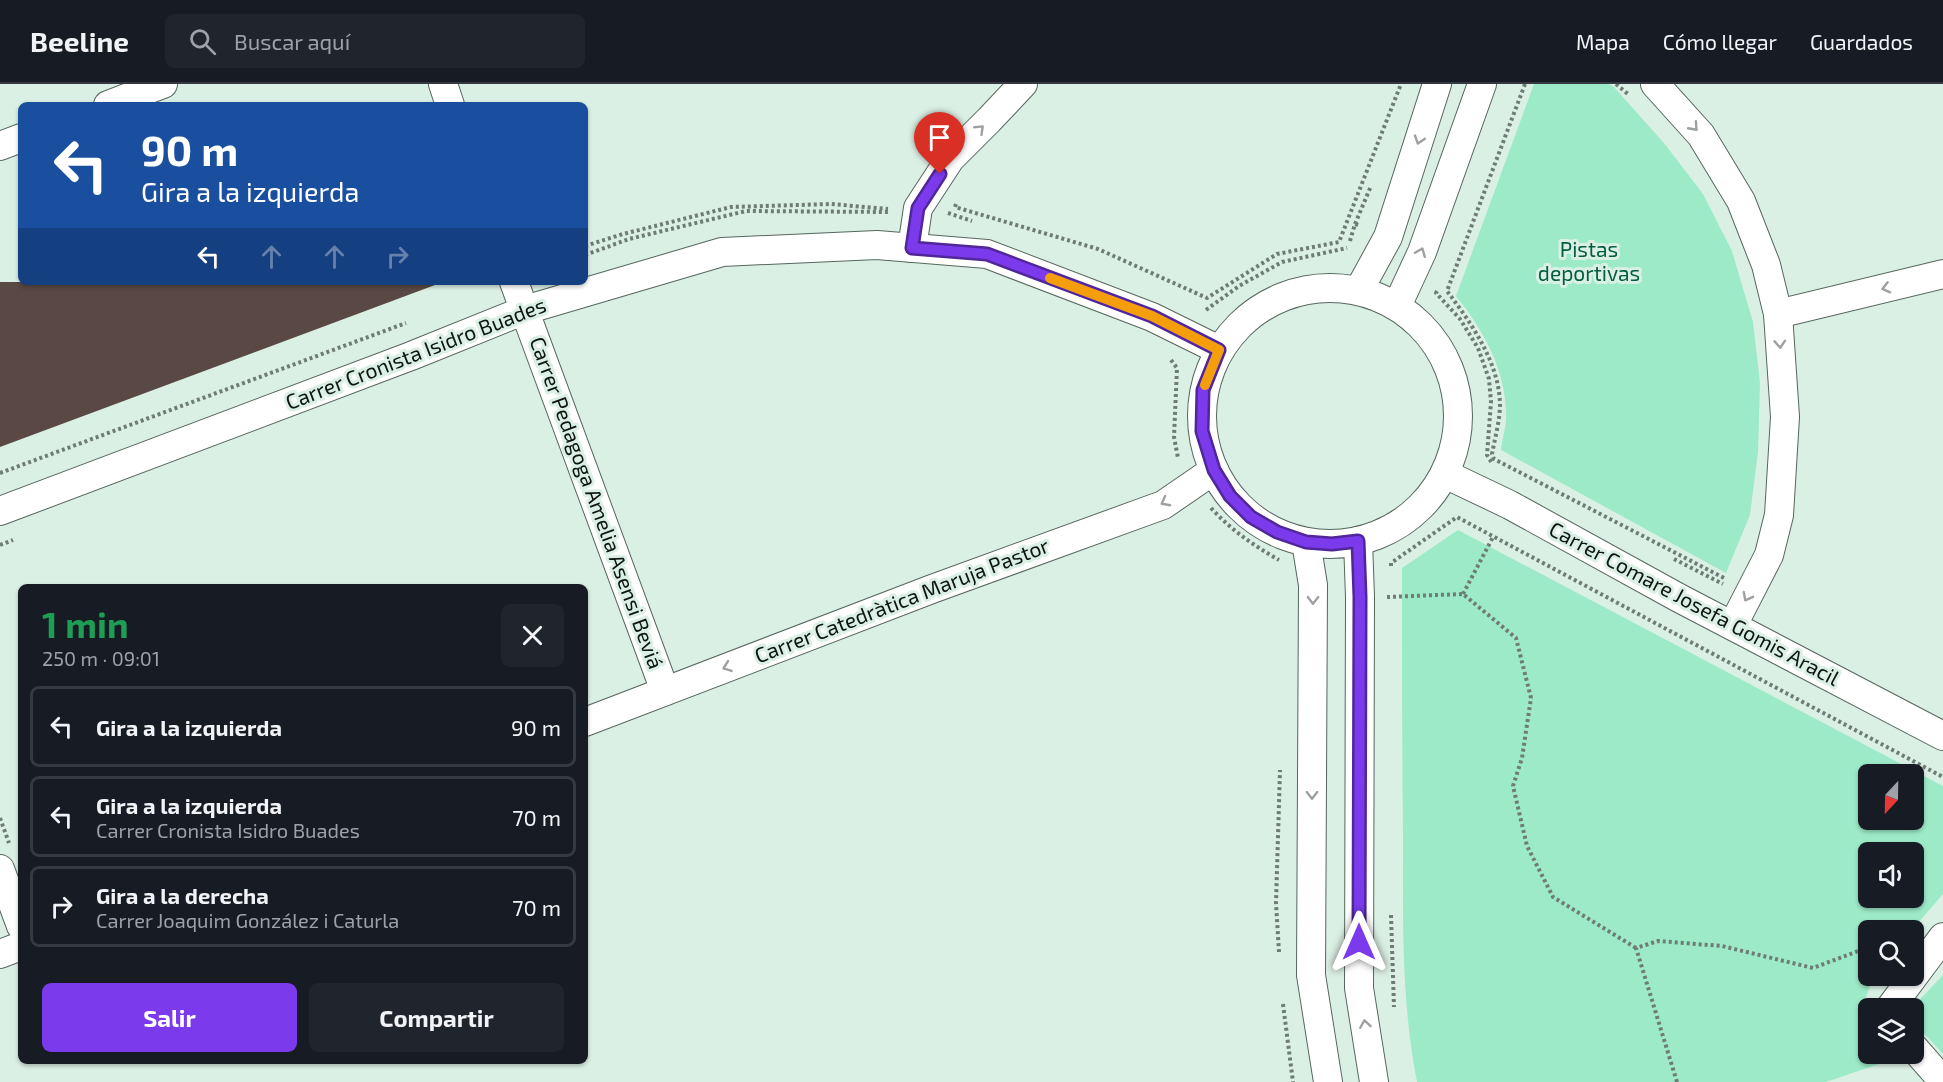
<!DOCTYPE html>
<html lang="es">
<head>
<meta charset="utf-8">
<style>
	body { margin:0; font-family:"Exo 2",sans-serif; background:#20242c; color:#f1f3f6; height:100vh; display:flex; flex-direction:column; font-size:22px; white-space:nowrap }
	* { box-sizing:border-box; margin:0 }
	p { font-size:20px; color:#9ea1a6 }
	.icon { flex:none; width:33px; height:33px; fill:none; stroke:currentColor; stroke-width:2; stroke-linecap:round; stroke-linejoin:round }
	.map { position:relative; flex:1; overflow:hidden }
	.drawer { position:absolute; left:18px; top:500px; width:570px; height:480px; display:flex; flex-direction:column; background:#171b24; border-radius:9px; box-shadow:0 2px 4px #0004 }
	.drawer>* { flex:none }
	.banner { position:absolute; left:18px; top:18px; width:570px; height:183px; border-radius:9px; box-shadow:0 2px 4px #0004; background:#1a4fa0; color:#fff; overflow:hidden }
	.needle { width:39px; rotate:202deg }
	.buttons { position:absolute; left:1858px; top:680px; display:grid; gap:12px }
	.buttons a { display:grid; place-items:center; width:66px; height:66px; border-radius:9px; background:#171b24; box-shadow:0 2px 4px #0004; font-size:30px }
	.pin { position:absolute; display:grid; place-items:center; width:51px; height:51px; color:#fff; margin:-62px -26px; border-radius:50% 50% 50% 0; rotate:-45deg; box-shadow:0 0 6px #0007 }
	.pin .icon { rotate:45deg }
	.me { position:absolute; width:66px; margin:-33px; rotate:0deg; stroke-linejoin:round; filter:drop-shadow(0 0 4px #0008) }
	.turn { display:flex; align-items:center; gap:21px; height:126px; padding:0 24px; font-size:27px }
	.turn .icon { width:78px; height:78px; stroke-width:2.5 }
	.turn b { display:block; font-size:42px; line-height:51px }
	.lanes { display:flex; align-items:center; height:57px; padding:0 24px; background:#0003; justify-content:center; gap:30px; direction:ltr }
	.lanes .off { opacity:.35 }
	.round { display:grid; place-items:center; flex:none; width:63px; height:63px; border-radius:9px; background:#20242c }
	.head { display:flex; align-items:center; justify-content:space-between; height:102px; padding:0 24px }
	h1 { font-size:36px; font-weight:700; line-height:45px; color:#1e9e55 }
	.cta { display:flex; gap:12px; margin-top:auto; padding:12px 24px }
	.cta a { flex:1; height:69px; border-radius:9px; background:#7c3aed; color:#fff; font-size:24px; font-weight:700; line-height:69px; text-align:center }
	.cta a+a { background:#20242c; color:#f1f3f6 }
	ul { padding:0; list-style:none }
	li { display:flex; align-items:center; gap:18px; height:81px; margin:0 12px 9px; padding:0 12px; border:3px solid #363941; border-radius:9px }
	li div { flex:1 }
	li b { display:block; font-size:22px }
	li em { font-style:normal }
	header { display:flex; align-items:center; gap:36px; box-sizing:border-box; height:84px; padding:0 30px; background:#171b24; border-bottom:2px solid #363941 }
	header strong { font-size:28px }
	nav { display:flex; gap:33px; margin-inline-start:auto; font-size:21px }
	.search { width:420px; height:54px; background:#20242c; display:flex; align-items:center; gap:15px; box-sizing:border-box; padding:0 21px; border-radius:9px; color:#9ea1a6; font-size:22px }
	.map>svg:first-child { display:block }
	.green { fill:#9deac8; fill-rule:evenodd }
	.building { fill:#594843 }
	.lines { fill:none; stroke-linecap:round; stroke-linejoin:round }
	.street-casing { stroke:#55675e; stroke-width:30 }
	.path { stroke:#6e7c75; stroke-width:4; stroke-dasharray:3 3; stroke-linecap:butt }
	.street { stroke:#fff; stroke-width:28 }
	.oneway { stroke:#9ea1a0 }
	.route-casing { stroke:#51269a; stroke-width:15 }
	.route { stroke:#7c3aed; stroke-width:10 }
	.slow { stroke:#f59e0b; stroke-width:10 }
	.labels { text-anchor:middle; stroke-width:6; stroke-linejoin:round; paint-order:stroke }
	.park-label { font-size:21px; fill:#045d42; stroke:#dbf0e5 }
	.street-label { font-size:21px; fill:#0d1411; stroke:#dbf0e5 }
</style>
</head>
<body>
<header>
<strong>Beeline</strong>
<div class="search"><svg class="icon" aria-label="search" viewBox="0 0 24 24"><circle cx="10" cy="10" r="6"/><path d="M15 15l6 6"/></svg>Buscar aquí</div>
<nav><a>Mapa</a><a>Cómo llegar</a><a>Guardados</a></nav>
</header>
<div class="map">
<svg width="1943" height="998" viewBox="0 0 1943 998">
	<rect width="100%" height="100%" fill="#dbf0e5"/>
	<!-- green -->
	<g class="green">
		<path d="M1534,0H1609L1614,3L1664,59L1703,110L1732,167L1753,238L1760,299L1758,368L1750,431L1726,489L1501,366C1502,355 1506,344 1506,334C1507,288 1484,247 1456,212Z"/>
		<path d="M1458,446L1943,702V810L1912,846H1869V891H1875C1868,907 1858,928 1861,947C1863,955 1869,960 1869,969H1873L1879,980L1826,998H1417C1401,917 1403,835 1403,753C1402,663 1402,573 1402,484ZM1869,690H1914V735H1869ZM1869,768H1914V813H1869Z"/>
		<path d="M1943,891V970L1914,938V924H1912Z"/>
	</g>
	<!-- building -->
	<path class="building" d="M0,198H434L435,201L0,363Z"/>
	<g class="lines">
		<!-- street casing -->
		<g class="street-casing">
			<g id="street">
				<path d="M443,0L450,21"/>
				<path d="M1655,0L1701,51L1741,117L1766,181L1778,230L1785,333L1779,431L1769,471L1733,541"/>
				<path d="M108,21L163,0"/>
				<path d="M0,62L21,54"/>
				<path d="M912,164L918,124L950,75L989,36L1023,0"/>
				<path d="M514,198L665,607"/>
				<circle cx="1330" cy="332" r="128"/>
				<path d="M1359,206L1388,153L1437,0"/>
				<path d="M1397,222L1422,168L1482,0"/>
				<path d="M1778,230L1943,190"/>
				<path d="M1445,390L1510,421L1679,514L1943,652"/>
				<path d="M0,427L411,272L525,226L722,168L877,161L987,170L1152,233L1219,266"/>
				<path d="M1358,457L1360,513L1359,904L1374,998"/>
				<path d="M1306,458L1313,501L1311,891L1328,998"/>
				<path d="M585,638L932,505L1163,421L1214,386"/>
				<path d="M0,785L21,842"/>
				<path d="M0,870L21,862"/>
				<path d="M1890,924L1943,853"/>
				<path d="M1914,964L1943,997"/>
			</g>
		</g>
		<!-- path -->
		<g class="path">
			<path d="M1525,0L1447,207C1471,239 1499,278 1500,320C1500,336 1495,354 1492,370L1494,375L1726,495"/>
			<path d="M1616,0L1628,10"/>
			<path d="M956,120L955,123L1098,165L1207,214L1277,170L1339,158L1401,0"/>
			<path d="M948,129L972,137"/>
			<path d="M1355,140L1371,102"/>
			<path d="M1350,157L1355,140L1360,142"/>
			<path d="M585,162L623,150L731,123L831,120L888,125"/>
			<path d="M585,171L629,155L746,127L888,128"/>
			<path d="M1437,207L1436,209L1460,235L1478,264L1489,295L1491,318L1487,371L1492,379"/>
			<path d="M1206,226L1239,202L1282,178L1347,164"/>
			<path d="M1171,276L1177,284L1174,353L1178,374"/>
			<path d="M0,389L406,239"/>
			<path d="M1211,424C1231,446 1253,461 1279,476"/>
			<path d="M0,461L13,456"/>
			<path d="M1674,475L1723,500"/>
			<path d="M1391,482V479L1457,433L1943,693"/>
			<path d="M1463,510L1493,453"/>
			<path d="M1387,513L1463,510L1516,554L1531,614L1522,674L1513,702L1527,762L1553,813L1636,864"/>
			<path d="M0,734L9,759"/>
			<path d="M1391,831L1394,923"/>
			<path d="M1279,868L1276,819L1280,686"/>
			<path d="M1283,920L1293,998"/>
			<path d="M1677,998L1636,864L1658,857L1722,862L1813,884L1869,863"/>
		</g>
		<!-- street -->
		<use href="#street" class="street"/>
	</g>
	<!-- one-way arrows -->
	<defs><path id="oneway-chevron" d="M-2-3.5L2.5 0L-2 3.5" fill="none" stroke-width="1.6" stroke-linecap="round" stroke-linejoin="round" transform="scale(1.5)"/></defs>
	<g class="oneway">
		<use href="#oneway-chevron" transform="translate(1694 43) rotate(48)"/>
		<use href="#oneway-chevron" transform="translate(980 45) rotate(-44)"/>
		<use href="#oneway-chevron" transform="translate(1419 56) rotate(108)"/>
		<use href="#oneway-chevron" transform="translate(1421 168) rotate(-68)"/>
		<use href="#oneway-chevron" transform="translate(1886 204) rotate(166)"/>
		<use href="#oneway-chevron" transform="translate(1780 260) rotate(86)"/>
		<use href="#oneway-chevron" transform="translate(1165 418) rotate(152)"/>
		<use href="#oneway-chevron" transform="translate(1747 513) rotate(118)"/>
		<use href="#oneway-chevron" transform="translate(1313 516) rotate(91)"/>
		<use href="#oneway-chevron" transform="translate(727 583) rotate(160)"/>
		<use href="#oneway-chevron" transform="translate(1312 711) rotate(90)"/>
		<use href="#oneway-chevron" transform="translate(1365 940) rotate(-99)"/>
	</g>
	<g class="lines">
		<!-- route casing -->
		<g class="route-casing">
			<path id="route" d="M940,90L918,124L912,164L987,170L1152,232L1219,266L1203,306L1202,347L1214,386L1230,412L1251,433L1277,448L1306,458L1332,460L1358,457L1360,513L1359,858"/>
		</g>
		<!-- route -->
		<use href="#route" class="route"/>
		<!-- slow -->
		<path class="slow" d="M1050,194L1152,232L1219,266L1205,301"/>
	</g>
	<g class="labels">
		<!-- park labels -->
		<g class="park-label">
			<text x="1589" y="173">Pistas<tspan x="1589" dy="24">deportivas</tspan></text>
		</g>
		<!-- street labels -->
		<g class="street-label">
			<text transform="translate(416 270) rotate(-21)" y="7">Carrer Cronista Isidro Buades</text>
			<text transform="translate(596 419) rotate(70)" y="7">Carrer Pedagoga Amelia Asensi Beviá</text>
			<text transform="translate(902 517) rotate(-21)" y="7">Carrer Catedràtica Maruja Pastor</text>
			<text transform="translate(1694 520) rotate(28)" y="7">Carrer Comare Josefa Gomis Aracil</text>
		</g>
	</g>
</svg>
<div class="buttons">
<a><svg class="needle" viewBox="-14 -14 28 28"><path d="M0-13l5 13h-10z" fill="#e53935"/><path d="M0 13l5-13h-10z" fill="#9ea1a6"/></svg></a>
<a><svg class="icon" aria-label="sound" viewBox="0 0 24 24"><path d="M4 9h4l5-4v14l-5-4H4zM17 9q2 3 0 6"/></svg></a>
<a><svg class="icon" aria-label="search" viewBox="0 0 24 24"><circle cx="10" cy="10" r="6"/><path d="M15 15l6 6"/></svg></a>
<a><svg class="icon" aria-label="layers" viewBox="0 0 24 24"><path d="M12 4l9 5-9 5-9-5zM3 14l9 5 9-5"/></svg></a>
</div>
<div class="pin" style="left:940px;top:90px;background:#d93025"><svg class="icon" aria-label="arrive" viewBox="0 0 24 24"><path d="M6 21V4h12l-3 4 3 4H6"/></svg></div>
<svg class="me" style="left:1359px;top:858px" viewBox="-20 -20 40 40"><path d="M0-17L14 15 0 8-14 15z" fill="#7c3aed" stroke="#fff" stroke-width="4"/></svg>
<div class="banner">
<div class="turn"><svg class="icon" aria-label="left" viewBox="0 0 24 24"><path d="M17 20v-9H6M10 6l-5 5 5 5"/></svg><div><b>90 m</b>Gira a la izquierda</div></div>
<div class="lanes"><svg class="icon" aria-label="left" viewBox="0 0 24 24"><path d="M17 20v-9H6M10 6l-5 5 5 5"/></svg><svg class="icon off" aria-label="ahead" viewBox="0 0 24 24"><path d="M12 20V5M6 11l6-6 6 6"/></svg><svg class="icon off" aria-label="ahead" viewBox="0 0 24 24"><path d="M12 20V5M6 11l6-6 6 6"/></svg><svg class="icon off" aria-label="right" viewBox="0 0 24 24"><path d="M7 20v-9h11M14 6l5 5-5 5"/></svg></div>
</div>
<section class="drawer">
<div class="head"><div><h1>1 min</h1><p>250 m · 09:01</p></div><a class="round"><svg class="icon" aria-label="close" viewBox="0 0 24 24"><path d="M6 6l12 12M18 6L6 18"/></svg></a></div>
<ul>
<li><svg class="icon" aria-label="left" viewBox="0 0 24 24"><path d="M17 20v-9H6M10 6l-5 5 5 5"/></svg><div><b>Gira a la izquierda</b></div><em>90 m</em></li>
<li><svg class="icon" aria-label="left" viewBox="0 0 24 24"><path d="M17 20v-9H6M10 6l-5 5 5 5"/></svg><div><b>Gira a la izquierda</b><p>Carrer Cronista Isidro Buades</p></div><em>70 m</em></li>
<li><svg class="icon" aria-label="right" viewBox="0 0 24 24"><path d="M7 20v-9h11M14 6l5 5-5 5"/></svg><div><b>Gira a la derecha</b><p>Carrer Joaquim González i Caturla</p></div><em>70 m</em></li>
</ul>
<div class="cta"><a>Salir</a><a>Compartir</a></div>
</section>
</div>
</body>
</html>
